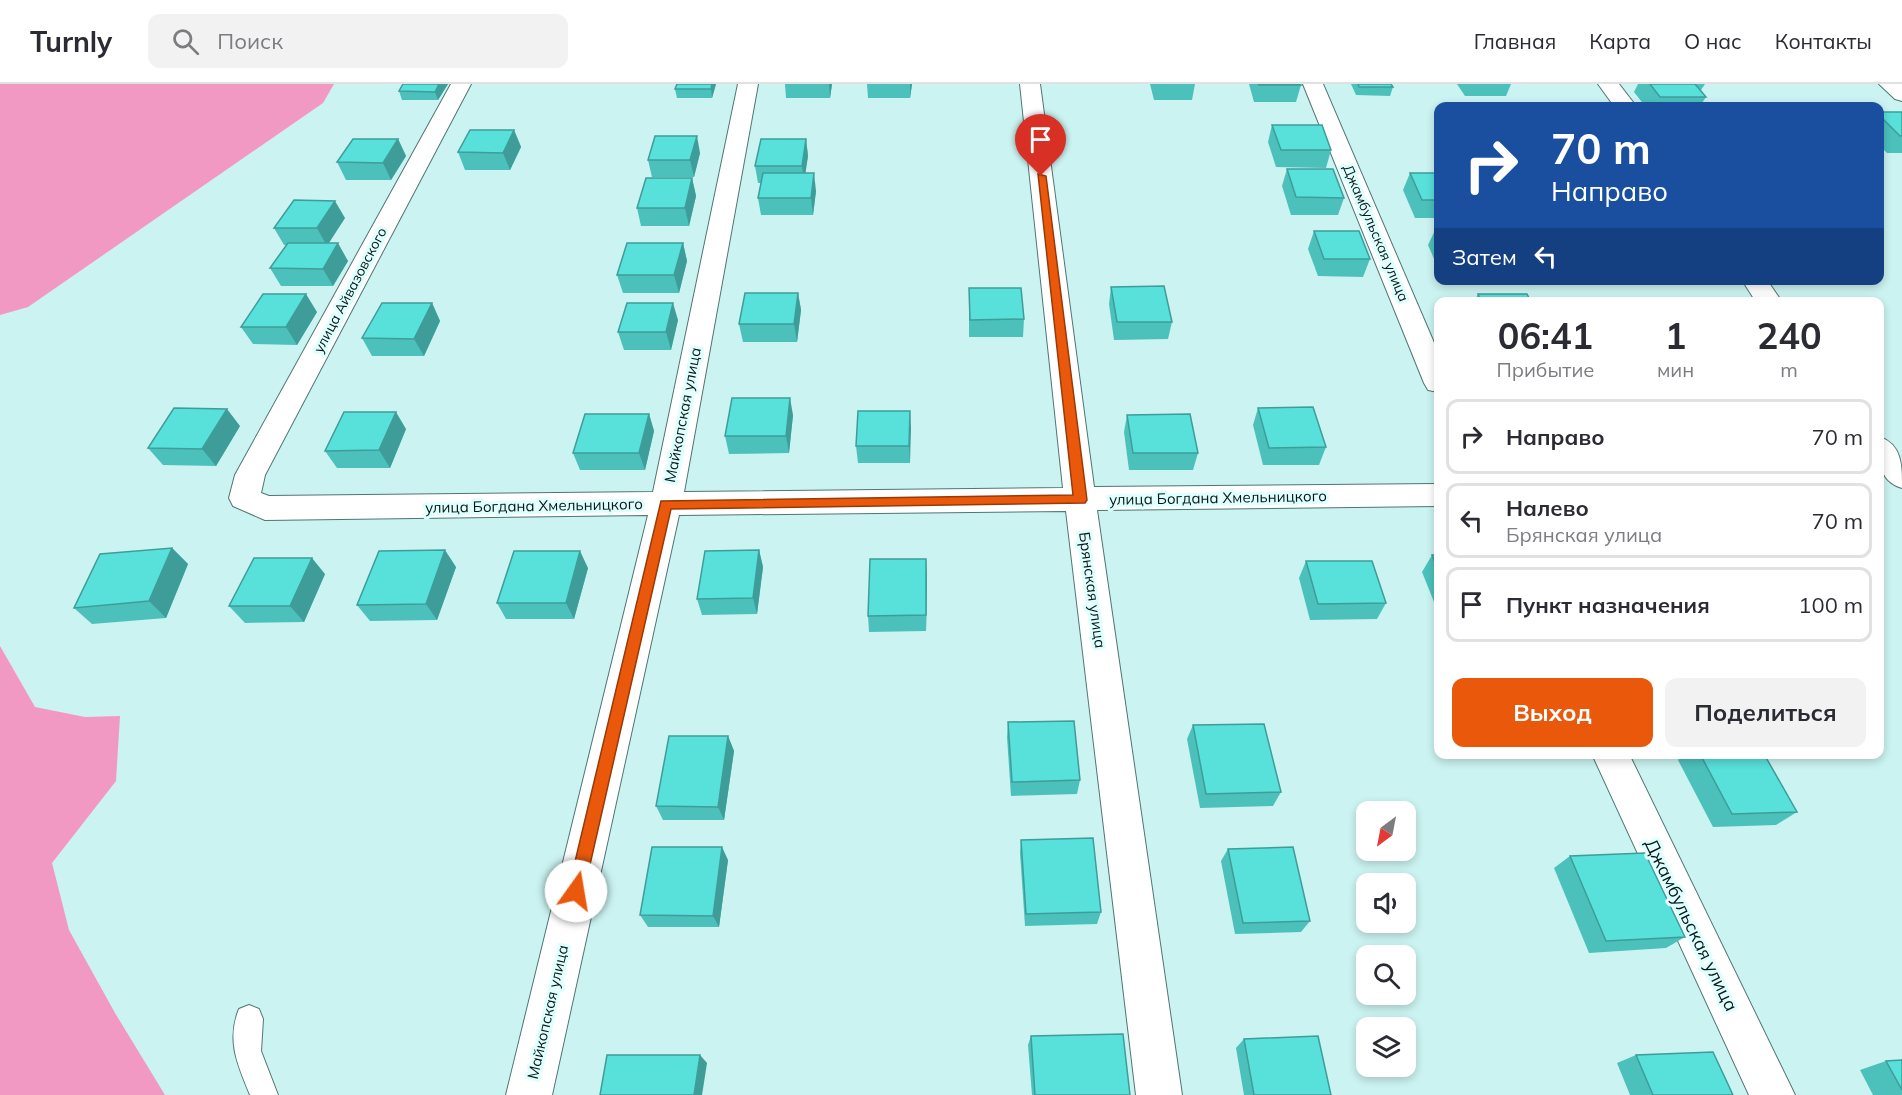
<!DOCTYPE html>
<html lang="ru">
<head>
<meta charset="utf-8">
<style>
	body { margin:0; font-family:Mulish,sans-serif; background:#f2f2f3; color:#2b2b33; height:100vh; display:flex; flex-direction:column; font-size:22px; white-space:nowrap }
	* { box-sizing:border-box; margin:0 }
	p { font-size:20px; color:#7c7c81 }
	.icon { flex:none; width:33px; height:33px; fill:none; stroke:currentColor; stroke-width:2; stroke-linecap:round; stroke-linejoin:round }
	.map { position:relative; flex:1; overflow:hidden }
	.sheet { position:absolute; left:1434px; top:213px; width:450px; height:462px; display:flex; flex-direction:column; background:#fff; border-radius:12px; box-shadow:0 3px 9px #0003 }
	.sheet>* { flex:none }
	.banner { position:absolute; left:1434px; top:18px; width:450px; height:183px; border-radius:12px; box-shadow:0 3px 9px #0003; background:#1a4fa0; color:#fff; overflow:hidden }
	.needle { width:39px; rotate:212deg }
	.tools { position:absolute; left:1356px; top:717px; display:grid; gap:12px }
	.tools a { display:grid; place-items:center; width:60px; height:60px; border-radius:12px; background:#fff; box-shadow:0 3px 9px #0003; font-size:30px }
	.pin { position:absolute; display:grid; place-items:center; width:51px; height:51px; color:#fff; margin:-62px -26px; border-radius:50% 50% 50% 0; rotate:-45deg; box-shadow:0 0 6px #0007 }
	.pin .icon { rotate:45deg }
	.me { position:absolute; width:66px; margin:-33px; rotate:13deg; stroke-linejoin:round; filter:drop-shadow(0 0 4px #0008) }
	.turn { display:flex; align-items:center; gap:21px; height:126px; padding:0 18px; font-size:27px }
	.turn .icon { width:78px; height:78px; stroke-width:2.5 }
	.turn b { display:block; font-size:42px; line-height:51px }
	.then { display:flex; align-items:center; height:57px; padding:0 18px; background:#0003; gap:12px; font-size:22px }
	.eta { display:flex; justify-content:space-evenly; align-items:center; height:102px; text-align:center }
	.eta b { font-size:36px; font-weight:700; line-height:42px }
	.primary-button { display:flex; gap:12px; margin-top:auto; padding:12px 18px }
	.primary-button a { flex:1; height:69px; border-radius:12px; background:#ea580c; color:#fff; font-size:24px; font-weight:700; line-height:69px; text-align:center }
	.primary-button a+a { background:#f2f2f3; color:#2b2b33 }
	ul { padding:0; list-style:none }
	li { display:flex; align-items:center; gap:18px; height:75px; margin:0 12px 9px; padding:0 6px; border:3px solid #e1e1e2; border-radius:12px }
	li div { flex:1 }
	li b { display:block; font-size:22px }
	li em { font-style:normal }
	header { display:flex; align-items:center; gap:36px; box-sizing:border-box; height:84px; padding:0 30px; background:#fff; border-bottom:2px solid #e1e1e2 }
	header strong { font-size:28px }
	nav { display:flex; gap:33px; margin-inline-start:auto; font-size:21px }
	.search { width:420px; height:54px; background:#f2f2f3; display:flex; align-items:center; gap:15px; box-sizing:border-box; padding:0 21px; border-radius:12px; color:#7c7c81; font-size:22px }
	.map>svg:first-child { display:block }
	.forest { fill:#f199c3 }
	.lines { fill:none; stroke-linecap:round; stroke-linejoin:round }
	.lane-casing { stroke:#507573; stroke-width:2 }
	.street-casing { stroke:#507573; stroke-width:2 }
	.lane { fill:#fff; fill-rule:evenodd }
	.street { fill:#fff; fill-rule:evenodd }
	.wall { fill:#4cc1bc }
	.shaded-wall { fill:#3e9d99 }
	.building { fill:#58e0db; stroke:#3e9d99; stroke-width:1.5 }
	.route { fill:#ea580c; stroke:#983908; stroke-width:1.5 }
	.labels { text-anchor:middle; stroke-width:6; stroke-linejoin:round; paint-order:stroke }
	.far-street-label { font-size:14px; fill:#081717; stroke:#defffd }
	.street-label { font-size:15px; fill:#081717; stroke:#defffd }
	.near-street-label { font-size:18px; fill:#081717; stroke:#defffd }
</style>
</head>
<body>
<header>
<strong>Turnly</strong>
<div class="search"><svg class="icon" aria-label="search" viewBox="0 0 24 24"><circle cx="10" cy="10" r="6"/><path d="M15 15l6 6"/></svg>Поиск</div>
<nav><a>Главная</a><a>Карта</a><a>О нас</a><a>Контакты</a></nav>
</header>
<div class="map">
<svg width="1902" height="1011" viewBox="0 0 1902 1011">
	<rect width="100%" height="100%" fill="#cbf3f1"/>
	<!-- forest -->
	<g class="forest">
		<path d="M0,0H334L323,19L28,223L0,231Z"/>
		<path d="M0,562L35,623L85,633L120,632L116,697L52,779L69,846L115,929L165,1011H0Z"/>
	</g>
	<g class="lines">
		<!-- lane casing -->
		<g class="lane-casing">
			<path id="lane" d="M249,921L259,925L263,935L261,967L278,1011H250C238,981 226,957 239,925Z"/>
		</g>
		<!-- street casing -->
		<g class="street-casing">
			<g id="street">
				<path d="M451,0H471L265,391L261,409L269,412L653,408L738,0H758L684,408L1063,404L1020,0H1040L1094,403L1438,400V422L1097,426L1182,1011H1136L1066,427L679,431L552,1011H506L648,431L265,436L233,422L229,414L235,391Z"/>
				<path d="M1303,0H1323L1438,268V308L1428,306L1424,299Z"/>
				<path d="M1598,0H1619L1636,22H1614Z"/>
				<path d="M1879,0H1902V17L1895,15Z"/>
				<path d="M1742,196H1767L1782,218H1756Z"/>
				<path d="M1880,353C1902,361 1902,381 1902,404C1878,397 1878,375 1880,353Z"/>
				<path d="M1592,670H1629L1795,1011H1749Z"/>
			</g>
		</g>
		<!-- lane -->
		<use href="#lane" class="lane"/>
		<!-- street -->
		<use href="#street" class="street"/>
	</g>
	<!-- wall -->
	<g class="wall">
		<path d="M403,0H448L438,16H402L399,7Z"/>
		<path d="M716,0L712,14H677L675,5Z"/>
		<path d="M785,0H832L830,14H786Z"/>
		<path d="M867,0H912L910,14H868Z"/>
		<path d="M1150,0H1195L1192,16H1154Z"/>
		<path d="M1249,0H1300L1301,1L1296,18H1254Z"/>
		<path d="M1351,0H1391L1393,3L1390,12L1356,11Z"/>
		<path d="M1457,0H1511L1506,12H1465Z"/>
		<path d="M1638,0H1705L1701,6L1706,13L1700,22H1645L1634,8Z"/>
		<path d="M1880,28H1902V69H1887L1880,62Z"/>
		<path d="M1272,41L1331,66L1326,84L1276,83L1268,58Z"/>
		<path d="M514,46L521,63L510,86H465L458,68Z"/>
		<path d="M398,55L406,72L391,96H346L337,78Z"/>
		<path d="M806,55L808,72L805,89L816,107L813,131H761L758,114L761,99H758L755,82Z"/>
		<path d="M700,69L694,93H652L648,76Z"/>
		<path d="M1287,85L1344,114L1338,131H1291L1282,102Z"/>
		<path d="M1410,89H1438V134H1415L1403,106Z"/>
		<path d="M692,94L696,112L689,142H641L637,124Z"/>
		<path d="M345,134L328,159L348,177L333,202H281L270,184L286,161H284L274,144Z"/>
		<path d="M1436,144H1438V184L1428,161Z"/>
		<path d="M1314,147L1370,175L1363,193L1318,192L1308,165Z"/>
		<path d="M683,159L687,177L679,209H623L617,191Z"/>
		<path d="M1111,203L1172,238L1168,255L1114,256L1109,220Z"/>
		<path d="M969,204L1024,235L1023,253H969Z"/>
		<path d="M798,209L801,226L797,258H743L739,240Z"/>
		<path d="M1478,210L1531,218H1474Z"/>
		<path d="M432,219L440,237L424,272H372L362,254Z"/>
		<path d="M317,228L297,261L253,260L241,243Z"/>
		<path d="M678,236L671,266H624L618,248Z"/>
		<path d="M1258,324L1326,363L1319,381H1263L1253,341Z"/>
		<path d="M910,327V379H858L856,362Z"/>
		<path d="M649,330L654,347L645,386H580L573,369Z"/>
		<path d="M793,331L789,369L729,370L725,352Z"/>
		<path d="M1127,331L1198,369L1193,386H1129L1124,348Z"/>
		<path d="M240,342L216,382L163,381L148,364Z"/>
		<path d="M406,345L390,384H337L325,367Z"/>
		<path d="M172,464L188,480L166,534L92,540L74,524Z"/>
		<path d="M759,466L763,483L757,530L702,531L697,515Z"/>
		<path d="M1432,471H1438V528L1422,488Z"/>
		<path d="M1306,477L1386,519L1377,535L1310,536L1299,494Z"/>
		<path d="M456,483L437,536L370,537L357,521Z"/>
		<path d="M588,484L574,535H506L497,519Z"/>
		<path d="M325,490L304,538L245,539L229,522Z"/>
		<path d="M927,491L926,547L869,548L868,532Z"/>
		<path d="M1008,638L1080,696L1077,710L1011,712L1007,653Z"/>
		<path d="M1193,641L1281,708L1273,722L1200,724L1187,655Z"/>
		<path d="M728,652L734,667L724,736H663L656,722Z"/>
		<path d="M1684,670H1764L1797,728L1776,741L1713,743L1678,676Z"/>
		<path d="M1021,756L1101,828L1097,840L1025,842L1020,769Z"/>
		<path d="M1228,765L1310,837L1301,848L1235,850L1221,777Z"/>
		<path d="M1570,772L1685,853L1666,864L1589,869L1554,784Z"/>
		<path d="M728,776L719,843H648L640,831Z"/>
		<path d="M1031,952L1130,1011H1032L1028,961Z"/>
		<path d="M1244,955L1331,1011H1244L1236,964Z"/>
		<path d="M1636,971L1733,1011H1630L1617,979Z"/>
		<path d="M1902,976V1011H1873L1860,986L1886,977Z"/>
	</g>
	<!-- shaded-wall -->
	<g class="shaded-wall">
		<path d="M439,0H448L438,16L435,8Z"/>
		<path d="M712,0H716L712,14L711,5Z"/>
		<path d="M829,0H832L830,14Z"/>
		<path d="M910,0H912L910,14Z"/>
		<path d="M514,46L521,63L510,86L503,69Z"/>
		<path d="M697,52L700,69L694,93L690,76Z"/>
		<path d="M398,55L406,72L391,96L383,79Z"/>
		<path d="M806,55L808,72L804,99L802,82Z"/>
		<path d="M814,89L816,107L813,131L811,114Z"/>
		<path d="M692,94L696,112L689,142L685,124Z"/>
		<path d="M335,117L345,134L327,162L317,144Z"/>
		<path d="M338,159L348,177L333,202L323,185Z"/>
		<path d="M683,159L687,177L679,209L674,191Z"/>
		<path d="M798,209L801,226L797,258L794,240Z"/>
		<path d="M306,210L317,228L297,261L286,243Z"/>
		<path d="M432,219L440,237L424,272L414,255Z"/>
		<path d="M673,219L678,236L671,266L666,248Z"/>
		<path d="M790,314L793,331L789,369L786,352Z"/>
		<path d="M227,325L240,342L216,382L202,365Z"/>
		<path d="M910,327L911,344L910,379L909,362Z"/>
		<path d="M396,328L406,345L390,384L379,366Z"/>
		<path d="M649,330L654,347L645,386L639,369Z"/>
		<path d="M172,464L188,480L166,534L149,517Z"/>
		<path d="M445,466L456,483L437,536L426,520Z"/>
		<path d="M759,466L763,483L757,530L753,514Z"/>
		<path d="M580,467L588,484L574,535L566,519Z"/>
		<path d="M312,474L325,490L304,538L290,522Z"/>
		<path d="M926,475L927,491L926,547Z"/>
		<path d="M728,652L734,667L724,736L718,723Z"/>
		<path d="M722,763L728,776L719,843L713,832Z"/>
		<path d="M700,971L707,979L702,1011H694Z"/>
	</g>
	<!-- building -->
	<g class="building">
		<path d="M403,0H439L435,8L399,7Z"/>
		<path d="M677,0H712L711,5H675Z"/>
		<path d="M1258,0H1300L1301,1H1259Z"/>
		<path d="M1358,0H1391L1393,3H1359Z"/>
		<path d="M1650,0H1695L1706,13H1660Z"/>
		<path d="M1880,28H1902V52H1900L1880,32Z"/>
		<path d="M1272,41H1322L1331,66H1281Z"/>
		<path d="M470,46H514L503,69L458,68Z"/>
		<path d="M655,52H697L690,76H648Z"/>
		<path d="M353,55H398L383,79L337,78Z"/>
		<path d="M761,55H806L802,82H755Z"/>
		<path d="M1287,85H1333L1344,114L1296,113Z"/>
		<path d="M763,89H814L811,114H758Z"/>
		<path d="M1410,89H1438V116H1422Z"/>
		<path d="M646,94H692L685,124H637Z"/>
		<path d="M294,116L335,117L317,144H274Z"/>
		<path d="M1314,147H1359L1370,175H1324Z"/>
		<path d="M288,159H338L323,185L270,184Z"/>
		<path d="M627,159H683L674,191H617Z"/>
		<path d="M1164,202L1172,238H1117L1111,203Z"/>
		<path d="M969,204H1021L1024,235L970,236Z"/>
		<path d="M745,209H798L794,240H739Z"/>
		<path d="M263,210H306L286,243H241Z"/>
		<path d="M1478,210H1527L1531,218H1481Z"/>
		<path d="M382,219H432L414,255L362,254Z"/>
		<path d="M627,219H673L666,248H618Z"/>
		<path d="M732,314H790L786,352H725Z"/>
		<path d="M1313,323L1326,363L1269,364L1258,324Z"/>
		<path d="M174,324L227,325L202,365L148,364Z"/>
		<path d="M858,327H910L909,362H856Z"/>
		<path d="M344,328H396L379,366L325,367Z"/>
		<path d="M585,330H649L639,369H573Z"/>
		<path d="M1190,330L1198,369H1133L1127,331Z"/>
		<path d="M172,464L149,517L74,524L100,470Z"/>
		<path d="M445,466L426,520L357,521L379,467Z"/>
		<path d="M759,466L753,514L697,515L705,467Z"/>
		<path d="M514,467H580L566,519H497Z"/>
		<path d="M1432,471H1438V486Z"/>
		<path d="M254,474H312L290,522H229Z"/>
		<path d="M870,475H926V531L868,532Z"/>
		<path d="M1306,477H1372L1386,519L1318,520Z"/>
		<path d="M1074,637L1080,696L1012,698L1008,638Z"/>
		<path d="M1264,640L1281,708L1206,710L1193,641Z"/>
		<path d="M669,652H728L718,723L656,722Z"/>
		<path d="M1700,670H1764L1797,728L1732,730Z"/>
		<path d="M1093,754L1101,828L1026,830L1021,756Z"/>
		<path d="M652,763H722L713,832L640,831Z"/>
		<path d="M1293,763L1310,837L1243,839L1228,765Z"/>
		<path d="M1645,769L1685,853L1606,857L1570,772Z"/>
		<path d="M1123,950L1130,1011H1035L1031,952Z"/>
		<path d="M1318,952L1331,1011H1254L1244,955Z"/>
		<path d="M1713,968L1733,1011H1653L1636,971Z"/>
		<path d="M607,971H700L694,1011H600Z"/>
		<path d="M1902,976V1006L1886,977Z"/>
	</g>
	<!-- route -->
	<path class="route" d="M1038,90L1046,92L1087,416L1085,419L671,425L584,807L582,812L576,815L570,812L568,807L661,417L1073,411Z"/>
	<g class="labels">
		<!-- far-street labels -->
		<g class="far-street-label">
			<text transform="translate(1376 149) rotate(67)" y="5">Джамбульская улица</text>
			<text transform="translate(350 206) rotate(-62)" y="5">улица Айвазовского</text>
		</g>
		<!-- street labels -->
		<g class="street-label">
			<text transform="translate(683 331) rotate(-79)" y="5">Майкопская улица</text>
			<text transform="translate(1218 414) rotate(-1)" y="5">улица Богдана Хмельницкого</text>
			<text transform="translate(534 422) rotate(-1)" y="5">улица Богдана Хмельницкого</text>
			<text transform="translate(1092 506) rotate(82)" y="5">Брянская улица</text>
			<text transform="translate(548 928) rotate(-77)" y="5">Майкопская улица</text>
		</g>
		<!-- near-street labels -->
		<g class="near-street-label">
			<text transform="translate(1691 841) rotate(64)" y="6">Джамбульская улица</text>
		</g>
	</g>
</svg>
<div class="tools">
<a><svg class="needle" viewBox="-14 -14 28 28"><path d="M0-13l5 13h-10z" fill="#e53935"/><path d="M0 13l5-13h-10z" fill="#7c7c81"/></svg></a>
<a><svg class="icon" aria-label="sound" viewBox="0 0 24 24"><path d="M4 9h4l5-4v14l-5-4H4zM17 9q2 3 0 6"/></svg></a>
<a><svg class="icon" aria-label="search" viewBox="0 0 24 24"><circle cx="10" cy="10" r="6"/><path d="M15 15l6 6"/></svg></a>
<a><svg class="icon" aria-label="layers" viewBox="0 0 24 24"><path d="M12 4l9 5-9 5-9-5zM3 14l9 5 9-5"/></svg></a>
</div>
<div class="pin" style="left:1041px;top:92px;background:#d93025"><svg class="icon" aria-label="arrive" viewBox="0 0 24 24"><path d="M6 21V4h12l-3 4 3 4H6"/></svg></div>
<svg class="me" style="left:576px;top:807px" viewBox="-20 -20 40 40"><circle r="19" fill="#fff"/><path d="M0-13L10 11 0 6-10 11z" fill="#ea580c"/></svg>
<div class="banner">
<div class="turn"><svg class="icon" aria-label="right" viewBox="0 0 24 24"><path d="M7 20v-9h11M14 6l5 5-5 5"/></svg><div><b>70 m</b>Направо</div></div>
<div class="then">Затем<svg class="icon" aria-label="left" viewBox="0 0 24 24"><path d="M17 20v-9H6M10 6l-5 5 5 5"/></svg></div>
</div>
<section class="sheet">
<div class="eta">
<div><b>06:41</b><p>Прибытие</p></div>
<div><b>1</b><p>мин</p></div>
<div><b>240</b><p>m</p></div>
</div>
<ul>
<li><svg class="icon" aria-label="right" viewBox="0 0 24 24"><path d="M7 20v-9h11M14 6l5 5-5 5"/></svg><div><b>Направо</b></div><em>70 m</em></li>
<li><svg class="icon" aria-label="left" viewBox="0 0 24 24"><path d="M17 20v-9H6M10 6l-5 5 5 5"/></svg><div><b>Налево</b><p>Брянская улица</p></div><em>70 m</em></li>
<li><svg class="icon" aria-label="arrive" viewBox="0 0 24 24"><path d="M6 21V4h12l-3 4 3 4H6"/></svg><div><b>Пункт назначения</b></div><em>100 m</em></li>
</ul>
<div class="primary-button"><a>Выход</a><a>Поделиться</a></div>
</section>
</div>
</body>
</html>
